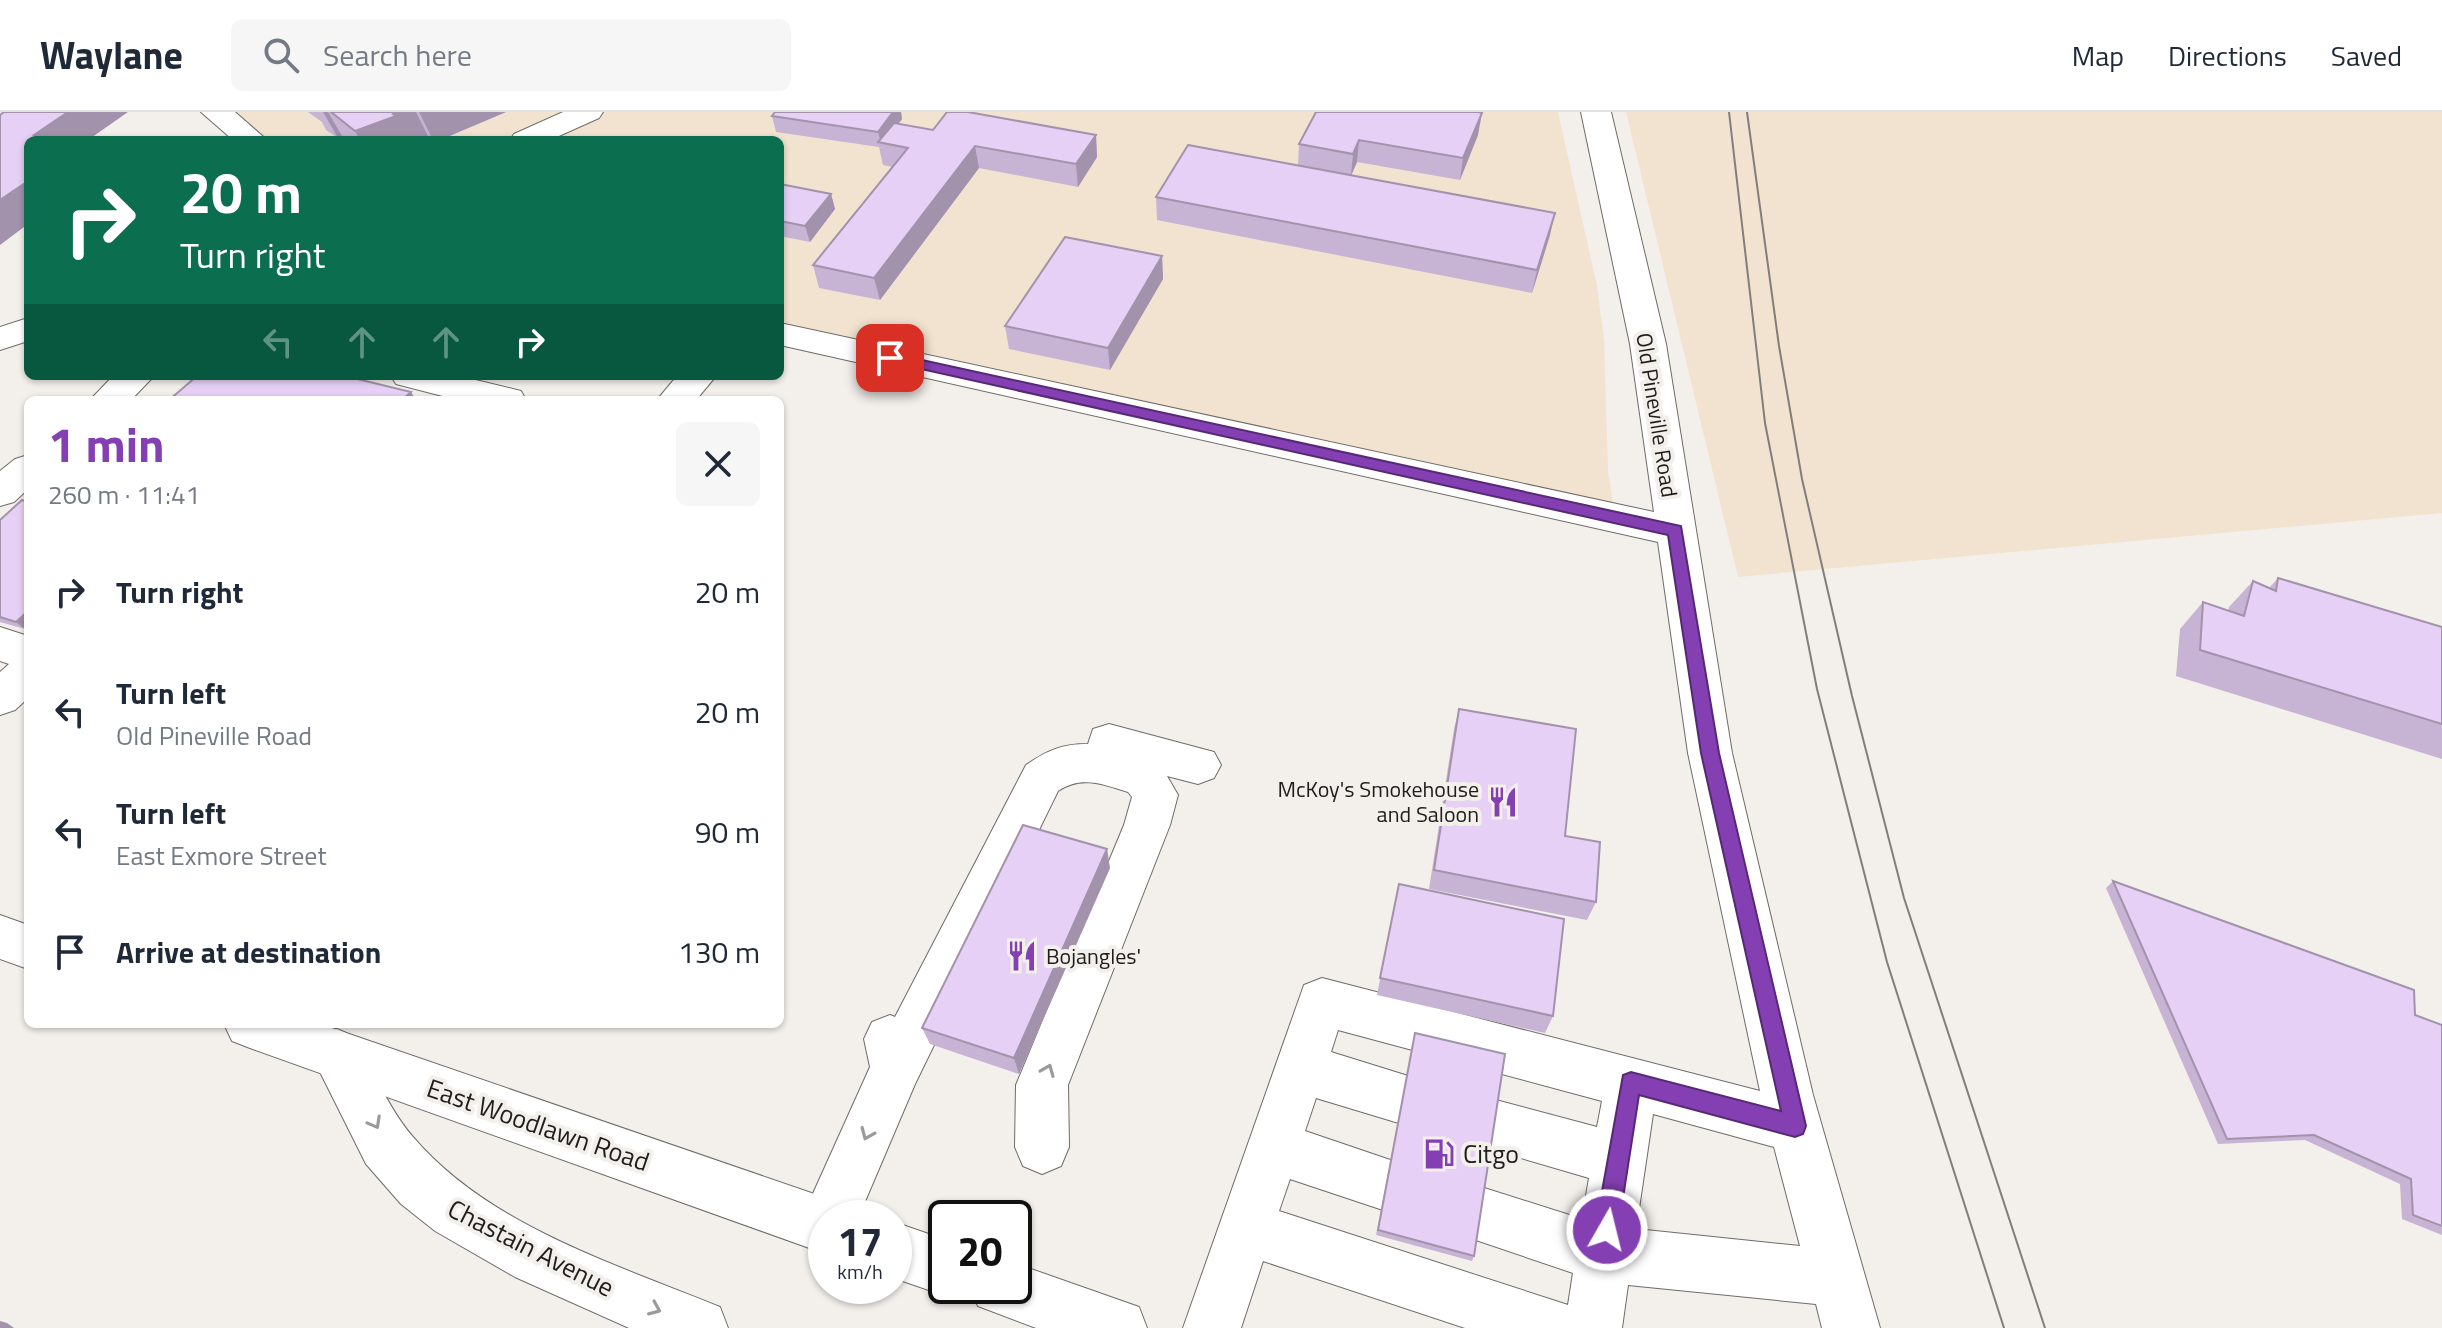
<!DOCTYPE html>
<html lang="en">
<head>
<meta charset="utf-8">
<style>
	body { margin:0; font-family:"Titillium Web",sans-serif; background:#f6f6f7; color:#1f2937; height:100vh; display:flex; flex-direction:column; font-size:30px; white-space:nowrap }
	* { box-sizing:border-box; margin:0 }
	p { font-size:26px; color:#747a83 }
	.icon { flex:none; width:44px; height:44px; fill:none; stroke:currentColor; stroke-width:2; stroke-linecap:round; stroke-linejoin:round }
	.map { position:relative; flex:1; overflow:hidden }
	.sheet { position:absolute; left:24px; top:284px; width:760px; height:632px; display:flex; flex-direction:column; background:#fff; border-radius:12px; box-shadow:0 2px 6px #0004 }
	.sheet>* { flex:none }
	.guide { position:absolute; left:24px; top:24px; width:760px; height:244px; border-radius:12px; box-shadow:0 2px 6px #0004; background:#0b6e4f; color:#fff; overflow:hidden }
	.speed { position:absolute; left:808px; top:1088px; display:flex; gap:16px; font-size:40px; font-weight:700; text-align:center }
	.speed>* { display:grid; place-content:center; width:104px; height:104px; border-radius:50%; background:#fff; box-shadow:0 2px 6px #0004; line-height:1 }
	.speed small { font-size:20px; font-weight:400 }
	.speed .limit { border:4px solid #111; border-radius:12px; background:#fff; color:#111 }
	.pin { position:absolute; display:grid; place-items:center; width:68px; height:68px; color:#fff; margin:-34px; border-radius:16px; box-shadow:0 4px 12px #0006 }
	.me { position:absolute; width:88px; margin:-44px; rotate:8deg; stroke-linejoin:round; filter:drop-shadow(0 0 6px #0008) }
	.turn { display:flex; align-items:center; gap:28px; height:168px; padding:0 24px; font-size:36px }
	.turn .icon { width:104px; height:104px; stroke-width:2.5 }
	.turn b { display:block; font-size:56px; line-height:68px }
	.lanes { display:flex; align-items:center; height:76px; padding:0 24px; background:#0003; justify-content:center; gap:40px; direction:ltr }
	.lanes .off { opacity:.35 }
	.round { display:grid; place-items:center; flex:none; width:84px; height:84px; border-radius:12px; background:#f6f6f7 }
	.head { display:flex; align-items:center; justify-content:space-between; height:136px; padding:0 24px }
	h1 { font-size:48px; font-weight:700; line-height:60px; color:#843fb2 }
	ul { padding:0; list-style:none }
	li { display:flex; align-items:center; gap:24px; height:120px; padding:0 24px }
	li div { flex:1 }
	li b { display:block; font-size:30px }
	li em { font-style:normal }
	header { display:flex; align-items:center; gap:48px; box-sizing:border-box; height:112px; padding:0 40px; background:#fff; border-bottom:2px solid #e0e1e3 }
	header strong { font-size:38px }
	nav { display:flex; gap:44px; margin-inline-start:auto; font-size:28px }
	.search { width:560px; height:72px; background:#f6f6f7; display:flex; align-items:center; gap:20px; box-sizing:border-box; padding:0 28px; border-radius:12px; color:#747a83; font-size:30px }
	.map>svg:first-child { display:block }
	.industrial { fill:#f2e3d0 }
	.lines { fill:none; stroke-linecap:round; stroke-linejoin:round }
	.minor-casing { stroke:#6f6c68; stroke-width:2 }
	.major-casing { stroke:#6f6c68; stroke-width:2 }
	.minor { fill:#fff; fill-rule:evenodd }
	.major { fill:#fff; fill-rule:evenodd }
	.tram { stroke:#817e7b; stroke-width:2 }
	.wall { fill:#c7b3d3 }
	.shaded-wall { fill:#a292ac }
	.building { fill:#e7d0f5; stroke:#a292ac; stroke-width:2 }
	.oneway { stroke:#9a9a99 }
	.route { fill:#843fb2; stroke:#562974; stroke-width:2 }
	.labels { text-anchor:middle; stroke-width:8; stroke-linejoin:round; paint-order:stroke }
	.street-label { font-size:22px; fill:#1f1e1c; stroke:#f3efeb }
	.poi-label { font-size:22px; fill:#1f1e1c; stroke:#f3efeb; text-anchor:end }
	.near-street-label { font-size:26px; fill:#1f1e1c; stroke:#f3efeb }
	.near-poi-label { font-size:26px; fill:#1f1e1c; stroke:#f3efeb; text-anchor:start }
</style>
</head>
<body>
<header>
<strong>Waylane</strong>
<div class="search"><svg class="icon" aria-label="search" viewBox="0 0 24 24"><circle cx="10" cy="10" r="6"/><path d="M15 15l6 6"/></svg>Search here</div>
<nav><a>Map</a><a>Directions</a><a>Saved</a></nav>
</header>
<div class="map">
<svg width="2442" height="1216" viewBox="0 0 2442 1216">
	<rect width="100%" height="100%" fill="#f3efeb"/>
	<!-- industrial -->
	<g class="industrial">
		<path d="M206,0H1558L1597,174L1604,228L1608,359L1616,413L780,222V28H240Z"/>
		<path d="M1626,0H2442V401L1738,465Z"/>
	</g>
	<g class="lines">
		<!-- minor casing -->
		<g class="minor-casing">
			<g id="minor">
				<path d="M201,0H235L267,28H233Z"/>
				<path d="M563,0H603L599,6L550,28H510L514,22Z"/>
				<path d="M1581,0H1611L1666,232L1732,641L1813,983L1880,1216H1822L1816,1192L1628,1173L1622,1216H1465L1263,1149L1241,1216H1183L1304,873L1322,866L1760,979L1688,641L1658,430L780,233V211L1654,400L1630,232ZM1338,918L1602,989L1597,1015L1492,987L1473,994L1465,1013L1473,1032L1589,1066L1582,1107L1478,1074L1458,1082L1450,1102L1458,1122L1573,1161L1568,1193L1279,1099L1290,1067L1386,1099L1405,1091L1413,1072L1405,1053L1305,1019L1316,986L1402,1012L1421,1004L1428,986L1421,968L1331,940ZM1653,1002L1774,1035L1800,1134L1636,1117Z"/>
				<path d="M28,206V229L0,238V215Z"/>
				<path d="M113,264H154L131,288H90Z"/>
				<path d="M391,264H459L521,279L526,288H458L396,272Z"/>
				<path d="M677,264H716L696,288H657Z"/>
				<path d="M28,343V377L14,390L0,394V359L15,347Z"/>
				<path d="M0,515L28,524V586L15,598L0,603V560L9,552L0,549Z"/>
				<path d="M1109,612L1214,640L1221,653L1214,666L1198,672L1167,664L1178,683L1170,713L1068,973L1069,1035L1061,1054L1042,1062L1023,1054L1015,1035L1016,973L1124,713L1132,685L1128,680C1103,672 1081,663 1058,679L915,972L858,1106H826V1132L810,1126L802,1106L870,955L864,927L872,910L890,903L895,905L1026,653C1048,638 1062,632 1088,632L1093,617Z"/>
				<path d="M337,917L355,925C373,958 388,996 413,1025C489,1114 615,1152 720,1195L728,1216H629L515,1165L435,1119L401,1092L366,1052L311,942L319,925Z"/>
			</g>
		</g>
		<!-- major casing -->
		<g class="major-casing">
			<g id="major">
				<path d="M0,803L28,813V857L0,847Z"/>
				<path d="M224,912H320L826,1086L846,1094L851,1106H826V1142L250,936L232,929Z"/>
				<path d="M894,1110L946,1128V1174L966,1176L946,1184L894,1166Z"/>
				<path d="M1014,1151L1139,1195L1147,1216H1036L978,1194L969,1174H1014Z"/>
			</g>
		</g>
		<!-- minor -->
		<use href="#minor" class="minor"/>
		<!-- major -->
		<use href="#major" class="major"/>
		<!-- tram -->
		<g class="tram">
			<path d="M1729,0L1765,311L1817,577L1887,850L2004,1216"/>
			<path d="M1747,0L1779,234L1802,367L1852,584L1904,786L2045,1216"/>
		</g>
	</g>
	<!-- wall -->
	<g class="wall">
		<path d="M308,0H506L440,28H345L342,24L338,26L326,18L322,10Z"/>
		<path d="M775,0H901L902,7L898,12L933,18L1096,23L1097,45L1078,75L979,56L880,188L819,176L813,153L893,55L883,53L879,35L776,20L772,4Z"/>
		<path d="M1316,0L1478,23L1460,68L1357,50L1351,63L1550,123L1532,181L1157,108L1156,85L1298,53L1299,32Z"/>
		<path d="M780,72L831,82L835,97L810,130L780,124Z"/>
		<path d="M1162,144L1163,167L1110,258L1009,237L1005,214Z"/>
		<path d="M0,408L25,517L0,510Z"/>
		<path d="M2278,466L2442,515V647L2176,564L2180,517L2203,490L2228,499L2229,495L2253,469L2269,476Z"/>
		<path d="M1459,597L1565,724L1596,790L1587,808L1429,777L1454,617Z"/>
		<path d="M1110,756L1019,962L930,932L922,916Z"/>
		<path d="M2113,769L2415,903L2442,913V1123L2402,1107L2400,1072L2305,1028L2218,1032L2106,776Z"/>
		<path d="M1399,772L1553,904L1545,921L1377,883Z"/>
		<path d="M1414,926L1474,1144L1472,1149L1376,1123Z"/>
	</g>
	<!-- shaded-wall -->
	<g class="shaded-wall">
		<path d="M68,0H128L88,28H38L34,23Z"/>
		<path d="M323,0H328L342,24L338,26Z"/>
		<path d="M397,0H416L430,28H360L355,19Z"/>
		<path d="M419,0H506L440,28H433Z"/>
		<path d="M893,0H901L902,7L884,31H881L878,20Z"/>
		<path d="M1482,1L1478,23L1460,68L1463,46Z"/>
		<path d="M1096,23L1097,45L1078,75L1076,52Z"/>
		<path d="M1359,28L1357,50L1351,64L1353,42Z"/>
		<path d="M975,34L979,56L880,188L874,166Z"/>
		<path d="M28,69V112L0,133V88Z"/>
		<path d="M831,82L835,97L810,130L805,114Z"/>
		<path d="M1555,101L1550,123L1532,181L1537,158Z"/>
		<path d="M1162,144L1163,167L1110,258L1108,236Z"/>
		<path d="M411,280L416,288H402Z"/>
		<path d="M28,499V514L25,517L16,510Z"/>
		<path d="M1107,737L1110,756L1019,962L1014,946Z"/>
		<path d="M0,1209L7,1211L14,1216H0Z"/>
	</g>
	<!-- building -->
	<g class="building">
		<path d="M4,0H68L34,23L59,28H28V69L0,88V3Z"/>
		<path d="M331,0H397L393,2L396,4L355,19Z"/>
		<path d="M775,0H893L878,20L772,4Z"/>
		<path d="M947,0H968L1096,23L1076,52L975,34L874,166L813,153L908,36L878,30L894,11L933,18Z"/>
		<path d="M1316,0H1478L1482,1L1463,46L1359,28L1353,42L1299,32Z"/>
		<path d="M1188,33L1555,101L1537,158L1156,85Z"/>
		<path d="M780,72L831,82L805,114L780,109Z"/>
		<path d="M1065,125L1162,144L1108,236L1005,214Z"/>
		<path d="M197,264H345L411,280L402,288H169Z"/>
		<path d="M22,388L28,390V499L16,510L0,505V408Z"/>
		<path d="M2278,466L2442,515V612L2200,538L2203,490L2244,504L2253,469L2276,479Z"/>
		<path d="M1459,597L1576,617L1565,724L1600,730L1596,790L1434,758Z"/>
		<path d="M1023,713L1107,737L1014,946L922,916Z"/>
		<path d="M2113,769L2414,878L2415,903L2442,913V1114L2413,1103L2411,1067L2314,1023L2227,1027Z"/>
		<path d="M1399,772L1564,807L1553,904L1380,866Z"/>
		<path d="M1415,921L1505,942L1474,1144L1378,1118Z"/>
	</g>
	<!-- one-way arrows -->
	<defs><path id="oneway-chevron" d="M-2-3.5L2.5 0L-2 3.5" fill="none" stroke-width="1.6" stroke-linecap="round" stroke-linejoin="round" transform="scale(2)"/></defs>
	<g class="oneway">
		<use href="#oneway-chevron" transform="translate(1048 958) rotate(-68)"/>
		<use href="#oneway-chevron" transform="translate(375 1011) rotate(61)"/>
		<use href="#oneway-chevron" transform="translate(867 1022) rotate(113)"/>
		<use href="#oneway-chevron" transform="translate(655 1197) rotate(23)"/>
	</g>
	<!-- route -->
	<path class="route" d="M890,241L1681,414L1719,641L1806,1014L1803,1022L1795,1025L1639,983L1618,1118L1615,1126L1607,1130L1599,1126L1595,1118L1623,963L1631,960L1781,999L1701,641L1668,423L885,249V243Z"/>
	<!-- icons -->
	<defs>
		<g id="restaurant-bare" transform="scale(2.4)"><path d="M-5-6h1v4h1v-4h1v4h1v-4h1v5L-1.5 .5V6h-2V.5L-5-1ZM5-6V6H3V1.5H1.5Q1.5-4 5-6Z" fill="#843fb2" stroke="#f3efeb" stroke-width="2.5" paint-order="stroke"/></g>
		<g id="fuel-bare" transform="scale(2.4)"><path d="M-5.5-6h7V0h2V4h1.3V-2.5L3-4.5l.8-.8L6-3V5H2.5V1h-1V6h-7ZM-4.2-4.7v3.2H.2V-4.7Z" fill="#843fb2" stroke="#f3efeb" stroke-width="2.5" paint-order="stroke"/></g>
	</defs>
	<g fill-rule="evenodd">
		<use href="#restaurant-bare" x="1503" y="690"/>
		<use href="#restaurant-bare" x="1022" y="844"/>
		<use href="#fuel-bare" x="1439" y="1042"/>
	</g>
	<g class="labels">
		<!-- street labels -->
		<g class="street-label">
			<text transform="translate(1657 303) rotate(81)" y="8">Old Pineville Road</text>
		</g>
		<!-- poi labels -->
		<g class="poi-label">
			<text x="1479" y="685">McKoy's Smokehouse<tspan x="1479" dy="25">and Saloon</tspan></text>
			<text x="1046" y="852" text-anchor="start">Bojangles'</text>
		</g>
		<!-- near-street labels -->
		<g class="near-street-label">
			<text transform="translate(538 1013) rotate(19)" y="9">East Woodlawn Road</text>
			<text transform="translate(531 1136) rotate(27)" y="9">Chastain Avenue</text>
		</g>
		<!-- near-poi labels -->
		<g class="near-poi-label">
			<text x="1463" y="1051">Citgo</text>
		</g>
	</g>
</svg>
<div class="speed"><div>17<small>km/h</small></div><div class="limit">20</div></div>
<div class="pin" style="left:890px;top:246px;background:#d93025"><svg class="icon" aria-label="arrive" viewBox="0 0 24 24"><path d="M6 21V4h12l-3 4 3 4H6"/></svg></div>
<svg class="me" style="left:1607px;top:1118px" viewBox="-20 -20 40 40"><circle r="17" fill="#843fb2" stroke="#fff" stroke-width="3"/><path d="M0-11L8 9 0 5-8 9z" fill="#fff"/></svg>
<div class="guide">
<div class="turn"><svg class="icon" aria-label="right" viewBox="0 0 24 24"><path d="M7 20v-9h11M14 6l5 5-5 5"/></svg><div><b>20 m</b>Turn right</div></div>
<div class="lanes"><svg class="icon off" aria-label="left" viewBox="0 0 24 24"><path d="M17 20v-9H6M10 6l-5 5 5 5"/></svg><svg class="icon off" aria-label="ahead" viewBox="0 0 24 24"><path d="M12 20V5M6 11l6-6 6 6"/></svg><svg class="icon off" aria-label="ahead" viewBox="0 0 24 24"><path d="M12 20V5M6 11l6-6 6 6"/></svg><svg class="icon" aria-label="right" viewBox="0 0 24 24"><path d="M7 20v-9h11M14 6l5 5-5 5"/></svg></div>
</div>
<section class="sheet">
<div class="head"><div><h1>1 min</h1><p>260 m · 11:41</p></div><a class="round"><svg class="icon" aria-label="close" viewBox="0 0 24 24"><path d="M6 6l12 12M18 6L6 18"/></svg></a></div>
<ul>
<li><svg class="icon" aria-label="right" viewBox="0 0 24 24"><path d="M7 20v-9h11M14 6l5 5-5 5"/></svg><div><b>Turn right</b></div><em>20 m</em></li>
<li><svg class="icon" aria-label="left" viewBox="0 0 24 24"><path d="M17 20v-9H6M10 6l-5 5 5 5"/></svg><div><b>Turn left</b><p>Old Pineville Road</p></div><em>20 m</em></li>
<li><svg class="icon" aria-label="left" viewBox="0 0 24 24"><path d="M17 20v-9H6M10 6l-5 5 5 5"/></svg><div><b>Turn left</b><p>East Exmore Street</p></div><em>90 m</em></li>
<li><svg class="icon" aria-label="arrive" viewBox="0 0 24 24"><path d="M6 21V4h12l-3 4 3 4H6"/></svg><div><b>Arrive at destination</b></div><em>130 m</em></li>
</ul>
</section>
</div>
</body>
</html>
